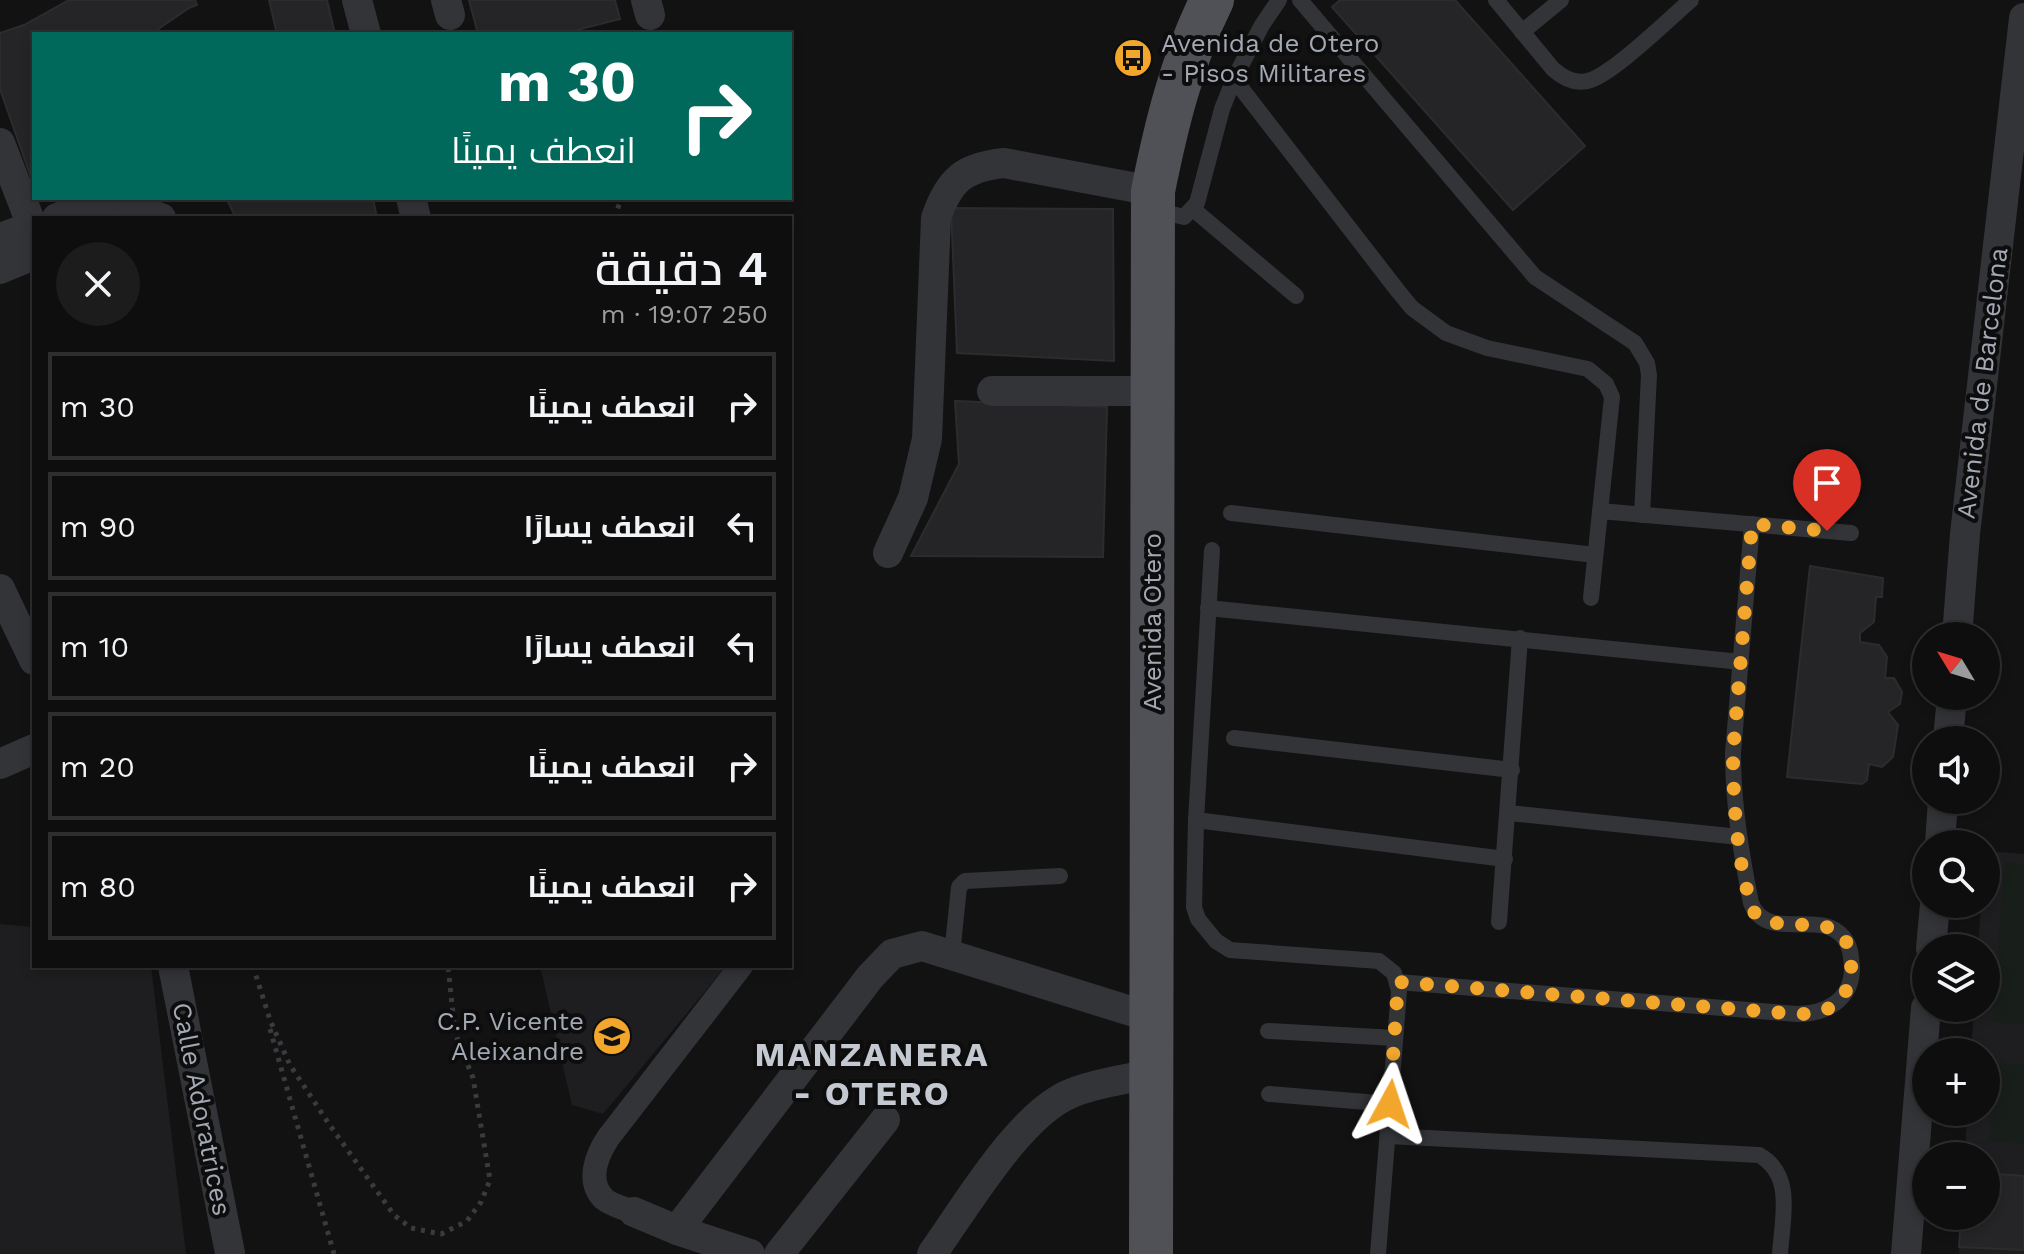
<!DOCTYPE html>
<html lang="ar">
<head>
<meta charset="utf-8">
<style>
	body { margin:0; font-family:"Work Sans",Cairo,sans-serif; background:#1c1c1c; color:#f1f3f6; direction:rtl; height:100vh; display:flex; flex-direction:column; font-size:30px; white-space:nowrap }
	* { box-sizing:border-box; margin:0 }
	p { font-size:26px; color:#9b9c9e }
	.icon { flex:none; width:44px; height:44px; fill:none; stroke:currentColor; stroke-width:2; stroke-linecap:round; stroke-linejoin:round }
	.map { position:relative; flex:1; overflow:hidden; direction:ltr }
	.drawer { position:absolute; left:32px; top:216px; width:760px; height:752px; display:flex; flex-direction:column; background:#0e0e0e; border-radius:0px; box-shadow:0 4px 12px #0003,0 0 0 2px #2e2e2e; direction:rtl }
	.drawer>* { flex:none }
	.banner { position:absolute; left:32px; top:32px; width:760px; height:168px; border-radius:0px; box-shadow:0 4px 12px #0003,0 0 0 2px #2e2e2e; direction:rtl; background:#00695c; color:#fff; overflow:hidden }
	.needle { width:52px; rotate:308deg }
	.buttons { position:absolute; left:1912px; top:622px; display:grid; gap:16px }
	.buttons a { display:grid; place-items:center; width:88px; height:88px; border-radius:50%; background:#0e0e0e; box-shadow:0 4px 12px #0003,0 0 0 2px #2e2e2e; font-size:40px }
	.pin { position:absolute; display:grid; place-items:center; width:68px; height:68px; color:#fff; margin:-82px -34px; border-radius:50% 50% 50% 0; rotate:-45deg; box-shadow:0 0 8px #0007 }
	.pin .icon { rotate:45deg }
	.me { position:absolute; width:88px; margin:-44px; rotate:5deg; stroke-linejoin:round; filter:drop-shadow(0 0 6px #0008) }
	.turn { display:flex; align-items:center; gap:28px; height:168px; padding:0 24px; font-size:36px }
	.turn .icon { width:104px; height:104px; stroke-width:2.5 }
	.turn b { display:block; font-size:56px; line-height:68px }
	.round { display:grid; place-items:center; flex:none; width:84px; height:84px; border-radius:42px; background:#1c1c1c }
	.summary { display:flex; align-items:center; justify-content:space-between; height:136px; padding:0 24px }
	h1 { font-size:48px; font-weight:600; line-height:60px }
	ul { padding:0; list-style:none }
	li { display:flex; align-items:center; gap:24px; height:108px; margin:0 16px 12px; padding:0 8px; border:4px solid #2e2e2e; border-radius:0px }
	li div { flex:1 }
	li b { display:block; font-size:30px }
	li em { font-style:normal }
	.map>svg:first-child { display:block }
	.built { fill:#1e1e20 }
	.green { fill:#181e19 }
	.building { fill:#252527; stroke:#2c2c2f; stroke-width:2 }
	.lines { fill:none; stroke-linecap:round; stroke-linejoin:round }
	.path { stroke:#393b3f; stroke-width:5; stroke-dasharray:4 6; stroke-linecap:butt }
	.service { stroke:#333438; stroke-width:16 }
	.pedestrian { stroke:#333438; stroke-width:24 }
	.minor { stroke:#333438; stroke-width:30 }
	.primary { stroke:#4f5157; stroke-width:44 }
	.route { stroke:#f2a72c; stroke-width:14; stroke-dasharray:0 25.2 }
	.labels { text-anchor:middle; stroke-width:8; stroke-linejoin:round; paint-order:stroke }
	.poi-label { font-size:26px; fill:#a3a9b4; stroke:#0d0d0e; text-anchor:start }
	.street-label { font-size:26px; fill:#a3a9b4; stroke:#0d0d0e }
	.district-label { font-size:34px; font-weight:bold; letter-spacing:2px; fill:#c4c8d0; stroke:#0d0d0e }
</style>
</head>
<body>
<div class="map">
<svg width="2024" height="1254" viewBox="0 0 2024 1254">
	<rect width="100%" height="100%" fill="#121213"/>
	<!-- built -->
	<g class="built">
		<path d="M1986,851L2024,854V1254H1959L1961,1216H1986V1156H1965L1967,1112H1986V1052H1971L1974,1008H1986V948H1978L1981,904H1986Z"/>
		<path d="M0,924L34,927V966H151L186,1254H0Z"/>
		<path d="M540,966H726L603,1114L572,1105Z"/>
	</g>
	<!-- green -->
	<g class="green">
		<path d="M2005,862L2024,864V1024L1992,1022Z"/>
		<path d="M1994,1063L2024,1065V1143L1989,1141Z"/>
	</g>
	<!-- building -->
	<g class="building">
		<path d="M69,0H195L197,5L189,8L151,34H34V186L0,89V33L24,25Z"/>
		<path d="M269,0H327L335,34H277Z"/>
		<path d="M469,0H615L620,19L561,34H478Z"/>
		<path d="M1340,0H1455L1585,146L1513,210L1332,7Z"/>
		<path d="M226,198H373L377,218H236Z"/>
		<path d="M951,208L1113,209L1114,361L957,353Z"/>
		<path d="M955,401L1107,407L1103,557L911,556L959,464Z"/>
		<path d="M1810,566L1883,578L1882,597H1876L1874,622L1860,633V642L1879,645L1887,657L1885,678H1894L1902,692L1900,704L1888,712L1898,725L1893,757L1882,767L1869,764L1867,780L1862,784L1787,777Z"/>
		<path d="M1986,1173L2024,1176V1250L1959,1247L1961,1216H1986Z"/>
	</g>
	<g class="lines">
		<!-- path -->
		<g class="path">
			<path d="M615,218L621,198"/>
			<path d="M253,966L270,1020L290,1065L329,1124L394,1215L411,1228L441,1234L467,1221L481,1202L490,1180L473,1078L455,1033L448,966"/>
			<path d="M270,1029L334,1254"/>
		</g>
		<!-- service -->
		<g class="service">
			<path d="M1300,0L1535,277L1635,343L1647,363L1649,375L1642,515"/>
			<path d="M1496,0L1553,69C1563,78 1574,84 1587,81C1610,77 1670,18 1691,0"/>
			<path d="M1522,32L1561,0"/>
			<path d="M1234,79L1398,291L1412,308L1446,333L1487,348L1588,369L1606,384L1612,397L1591,598"/>
			<path d="M1193,209L1296,296"/>
			<path d="M1155,210L1184,217L1197,203L1222,109L1234,79L1262,25L1279,0"/>
			<path d="M1600,511L1851,533"/>
			<path d="M1231,513L1595,555"/>
			<path d="M1212,550L1196,820L1194,907L1198,919L1216,941L1230,950L1379,961L1394,973L1399,991L1378,1254"/>
			<path d="M1208,608L1741,662"/>
			<path d="M1234,738L1512,770"/>
			<path d="M1509,813L1739,837"/>
			<path d="M1196,820L1505,859"/>
			<path d="M1499,922L1520,638"/>
			<path d="M952,955L959,887L965,881L1060,876"/>
			<path d="M1398,982L1797,1014C1826,1014 1852,1000 1852,968C1851,957 1851,947 1844,938C1821,907 1767,944 1751,903C1741,853 1733,804 1733,753L1752,524"/>
			<path d="M1268,1031L1395,1038"/>
			<path d="M1269,1094L1390,1104"/>
			<path d="M1388,1136L1759,1155C1795,1175 1782,1219 1780,1254"/>
		</g>
		<!-- pedestrian -->
		<path class="pedestrian" d="M634,1212C626,1209 611,1205 604,1199C586,1181 597,1155 608,1138L741,966"/>
		<!-- minor -->
		<g class="minor">
			<path d="M357,0L366,34"/>
			<path d="M446,0L450,15"/>
			<path d="M646,0L650,15"/>
			<path d="M0,143L32,226"/>
			<path d="M411,198L416,218"/>
			<path d="M57,218L116,198"/>
			<path d="M126,218L149,214L161,218"/>
			<path d="M0,238L34,226"/>
			<path d="M0,269L34,255"/>
			<path d="M992,391H1153"/>
			<path d="M888,553L913,498L927,439L936,218C949,180 964,167 1004,163L1153,191"/>
			<path d="M0,589L34,660"/>
			<path d="M1957,636L1965,534L2024,18"/>
			<path d="M1948,740L1952,696"/>
			<path d="M0,764L34,749"/>
			<path d="M1940,844L1943,800"/>
			<path d="M1931,948L1935,904"/>
			<path d="M173,966L230,1253"/>
			<path d="M634,1212L677,1230L750,1254"/>
			<path d="M677,1230L870,977L892,954L922,946L1150,1017"/>
			<path d="M779,1254L885,1120"/>
			<path d="M932,1254C965,1208 1020,1113 1072,1093C1095,1083 1124,1080 1149,1074"/>
			<path d="M1906,1254L1926,1008"/>
		</g>
		<!-- primary -->
		<path class="primary" d="M1151,1254L1153,191C1166,126 1182,60 1212,0"/>
	</g>
	<g class="lines">
		<!-- route -->
		<path class="route" d="M1390,1104L1398,982L1797,1014C1812,1014 1826,1013 1837,1002C1849,991 1852,978 1851,963C1848,900 1784,942 1754,912C1737,868 1733,800 1733,753L1752,524L1827,531"/>
	</g>
	<!-- icons -->
	<defs>
		<g id="bus-disc" transform="scale(2)"><circle r="9.5" fill="#f2a72c" stroke="#0d0d0e"/><path d="M-5-6H5V4H4V6H2V4H-2V6H-4V4H-5ZM-3.5-4V0h7V-4ZM-3.5 1.2v1.5H-2V1.2ZM2 1.2v1.5H3.5V1.2Z" fill="#111"/></g>
		<g id="school-disc" transform="scale(2)"><circle r="9.5" fill="#f2a72c" stroke="#0d0d0e"/><path d="M0-5L7-2L0 1L-7-2ZM-4 1L0 2.5L4 1V4Q0 6-4 4Z" fill="#111"/></g>
	</defs>
	<g fill-rule="evenodd">
		<use href="#bus-disc" x="1133" y="58"/>
		<use href="#school-disc" x="612" y="1036"/>
	</g>
	<g class="labels">
		<!-- poi labels -->
		<g class="poi-label">
			<text x="1161" y="52">Avenida de Otero<tspan x="1161" dy="30">- Pisos Militares</tspan></text>
			<text x="584" y="1030" text-anchor="end">C.P. Vicente<tspan x="584" dy="30">Aleixandre</tspan></text>
		</g>
		<!-- street labels -->
		<g class="street-label">
			<text transform="translate(1982 383) rotate(-83)" y="9">Avenida de Barcelona</text>
			<text transform="translate(1152 622) rotate(-90)" y="9">Avenida Otero</text>
			<text transform="translate(202 1109) rotate(79)" y="9">Calle Adoratrices</text>
		</g>
		<!-- district labels -->
		<g class="district-label">
			<text x="872" y="1066">MANZANERA<tspan x="872" dy="39">- OTERO</tspan></text>
		</g>
	</g>
</svg>
<div class="buttons">
<a><svg class="needle" viewBox="-14 -14 28 28"><path d="M0-13l5 13h-10z" fill="#e53935"/><path d="M0 13l5-13h-10z" fill="#9b9c9e"/></svg></a>
<a><svg class="icon" aria-label="sound" viewBox="0 0 24 24"><path d="M4 9h4l5-4v14l-5-4H4zM17 9q2 3 0 6"/></svg></a>
<a><svg class="icon" aria-label="search" viewBox="0 0 24 24"><circle cx="10" cy="10" r="6"/><path d="M15 15l6 6"/></svg></a>
<a><svg class="icon" aria-label="layers" viewBox="0 0 24 24"><path d="M12 4l9 5-9 5-9-5zM3 14l9 5 9-5"/></svg></a>
<a>+</a>
<a>−</a>
</div>
<div class="pin" style="left:1827px;top:531px;background:#d93025"><svg class="icon" aria-label="arrive" viewBox="0 0 24 24"><path d="M6 21V4h12l-3 4 3 4H6"/></svg></div>
<svg class="me" style="left:1390px;top:1104px" viewBox="-20 -20 40 40"><path d="M0-17L14 15 0 8-14 15z" fill="#f2a72c" stroke="#fff" stroke-width="4"/></svg>
<div class="banner">
<div class="turn"><svg class="icon" aria-label="right" viewBox="0 0 24 24"><path d="M7 20v-9h11M14 6l5 5-5 5"/></svg><div><b>30 m</b>انعطف يمينًا</div></div>
</div>
<section class="drawer">
<div class="summary"><div><h1>4 دقيقة</h1><p>250 m · 19:07</p></div><a class="round"><svg class="icon" aria-label="close" viewBox="0 0 24 24"><path d="M6 6l12 12M18 6L6 18"/></svg></a></div>
<ul>
<li><svg class="icon" aria-label="right" viewBox="0 0 24 24"><path d="M7 20v-9h11M14 6l5 5-5 5"/></svg><div><b>انعطف يمينًا</b></div><em>30 m</em></li>
<li><svg class="icon" aria-label="left" viewBox="0 0 24 24"><path d="M17 20v-9H6M10 6l-5 5 5 5"/></svg><div><b>انعطف يسارًا</b></div><em>90 m</em></li>
<li><svg class="icon" aria-label="left" viewBox="0 0 24 24"><path d="M17 20v-9H6M10 6l-5 5 5 5"/></svg><div><b>انعطف يسارًا</b></div><em>10 m</em></li>
<li><svg class="icon" aria-label="right" viewBox="0 0 24 24"><path d="M7 20v-9h11M14 6l5 5-5 5"/></svg><div><b>انعطف يمينًا</b></div><em>20 m</em></li>
<li><svg class="icon" aria-label="right" viewBox="0 0 24 24"><path d="M7 20v-9h11M14 6l5 5-5 5"/></svg><div><b>انعطف يمينًا</b></div><em>80 m</em></li>
</ul>
</section>
</div>
</body>
</html>
